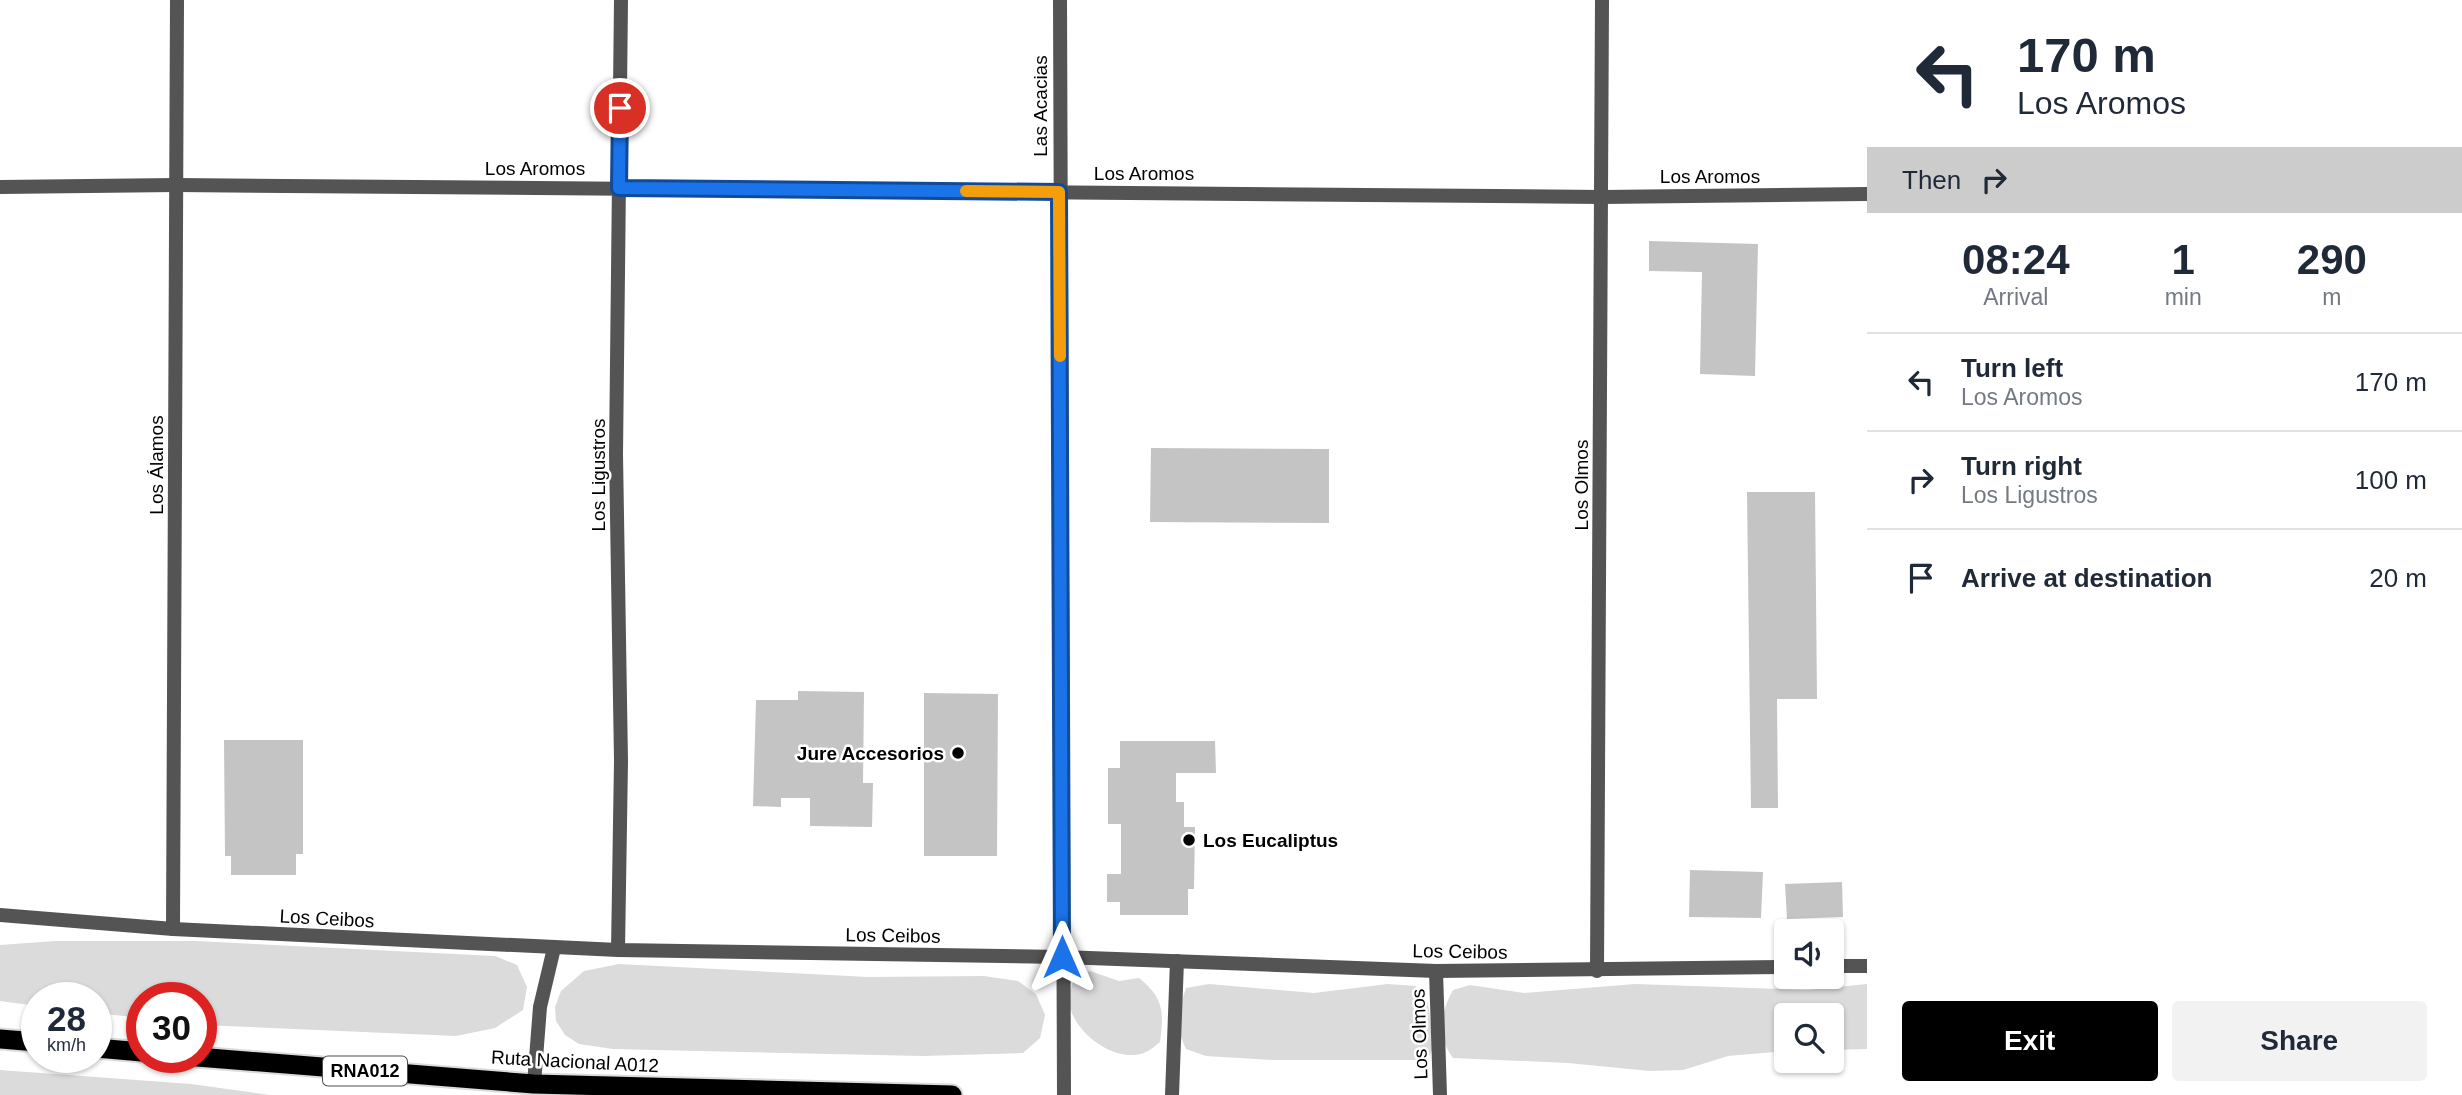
<!DOCTYPE html>
<html lang="en">
<head>
<meta charset="utf-8">
<style>
	body { margin:0; font-family:Arial,sans-serif; background:#f2f2f3; color:#1f2937; height:100vh; display:flex; flex-direction:column; font-size:26px; white-space:nowrap }
	* { box-sizing:border-box; margin:0 }
	p { font-size:23px; color:#747a83 }
	.icon { flex:none; width:38px; height:38px; fill:none; stroke:currentColor; stroke-width:2; stroke-linecap:round; stroke-linejoin:round }
	.map { position:relative; flex:1; overflow:hidden }
	.drawer { display:flex; flex-direction:column; background:#fff; width:595px }
	.drawer>* { flex:none }
	.hud { background:#fff; color:#1f2937; overflow:hidden }
	.controls { position:absolute; left:1774px; top:919px; display:grid; gap:14px }
	.controls a { display:grid; place-items:center; width:70px; height:70px; border-radius:7px; background:#fff; box-shadow:0 2px 5px #0004; font-size:35px }
	.speed { position:absolute; left:21px; top:982px; display:flex; gap:14px; font-size:35px; font-weight:700; text-align:center }
	.speed>* { display:grid; place-content:center; width:91px; height:91px; border-radius:50%; background:#fff; box-shadow:0 2px 5px #0004; line-height:1 }
	.speed small { font-size:18px; font-weight:400 }
	.speed .limit { border:10px solid #d22; background:#fff; color:#111 }
	.pin { position:absolute; display:grid; place-items:center; width:60px; height:60px; color:#fff; margin:-30px; border:4px solid #fff; border-radius:50%; box-shadow:0 2px 7px #0007 }
	.me { position:absolute; width:77px; margin:-38px; rotate:0deg; stroke-linejoin:round; filter:drop-shadow(0 0 5px #0008) }
	.turn { display:flex; align-items:center; gap:24px; height:147px; padding:0 35px; font-size:32px }
	.turn .icon { width:91px; height:91px; stroke-width:2.5 }
	.turn b { display:block; font-size:49px; line-height:60px }
	.then { display:flex; align-items:center; height:66px; padding:0 35px; background:#0003; gap:14px; font-size:26px }
	.eta { display:flex; justify-content:space-evenly; align-items:center; height:119px; text-align:center }
	.eta b { font-size:42px; font-weight:800; line-height:49px }
	.primary-button { display:flex; gap:14px; margin-top:auto; padding:14px 35px }
	.primary-button a { flex:1; height:80px; border-radius:7px; background:#000; color:#fff; font-size:28px; font-weight:800; line-height:80px; text-align:center }
	.primary-button a+a { background:#f2f2f3; color:#1f2937 }
	ul { padding:0; list-style:none }
	li { display:flex; align-items:center; gap:21px; height:98px; padding:0 35px; border-top:2px solid #e0e1e3 }
	li div { flex:1 }
	li b { display:block; font-size:26px }
	li em { font-style:normal }
	main { display:flex; flex:1; min-height:0 }
	.map>svg:first-child { display:block }
	.green { fill:#dbdbdb }
	.building { fill:#c4c4c4 }
	.lines { fill:none; stroke-linecap:round; stroke-linejoin:round }
	.trunk-casing { stroke:#dbdbdb; stroke-width:23 }
	.service { stroke:#545454; stroke-width:14 }
	.minor { stroke:#545454; stroke-width:14 }
	.trunk { stroke:#000; stroke-width:19 }
	.route-casing { stroke:#114b97; stroke-width:18 }
	.route { stroke:#1a73e8; stroke-width:12 }
	.slow { stroke:#f59e0b; stroke-width:12 }
	.poi-dot { fill:#000; stroke:#fff; stroke-width:2.5 }
	.labels { text-anchor:middle; stroke-width:5; stroke-linejoin:round; paint-order:stroke }
	.shield { fill:#fff; stroke:#4c4c4c; stroke-width:2 }
	.shield-label { font-size:18px; font-weight:bold; fill:#000 }
	.street-label { font-size:19px; fill:#000; stroke:#fff }
	.poi-label { font-size:19px; font-weight:bold; fill:#000; stroke:#fff; text-anchor:end }
</style>
</head>
<body>
<main>
<div class="map">
<svg width="1867" height="1095" viewBox="0 0 1867 1095">
	<rect width="100%" height="100%" fill="#fff"/>
	<!-- green -->
	<g class="green">
		<path d="M55,941H196L495,956L517,965L527,987L523,1010L495,1028L456,1036L201,1025V998H142V1018L96,1013V998H37V1006L0,1001V945Z"/>
		<path d="M619,964L868,977L984,976L1018,981L1036,994L1045,1015L1040,1038L1023,1053L922,1056L613,1049L579,1044L565,1035L556,1021L555,1007L561,991L584,971Z"/>
		<path d="M1090,971L1119,981L1139,978C1164,998 1164,1012 1160,1042C1156,1045 1151,1050 1146,1052C1116,1066 1069,1030 1069,999C1069,992 1073,983 1074,977Z"/>
		<path d="M1209,984L1314,993L1388,984L1416,986L1428,1003L1434,1045L1428,1060H1273L1206,1056L1186,1049C1174,1023 1177,1015 1186,988Z"/>
		<path d="M1635,984L1807,990L1867,984V1049L1832,1050V1015H1787V1051L1728,1056L1683,1070L1650,1071L1568,1063L1453,1058C1437,1036 1440,1013 1453,990L1470,985L1524,993Z"/>
		<path d="M0,1070L191,1084L270,1095H0Z"/>
	</g>
	<!-- building -->
	<g class="building">
		<path d="M1649,241L1758,244L1755,376L1700,374L1702,272L1649,271Z"/>
		<path d="M1151,448L1329,449V523L1150,522Z"/>
		<path d="M1747,492H1815L1817,699H1777L1778,808H1751Z"/>
		<path d="M798,691L864,692L863,783H873L872,827L810,826V798H781V807L753,806L756,700H798Z"/>
		<path d="M924,693L998,694L997,856H924Z"/>
		<path d="M224,740H303V854H296V875H231V856H225Z"/>
		<path d="M1120,741H1215L1216,773H1176V802H1184V827H1195L1194,889H1188V915H1120V902H1107V874H1121V824H1108V768H1120Z"/>
		<path d="M1690,870L1763,872L1761,918L1689,917Z"/>
		<path d="M1842,882L1843,917L1787,919L1785,884Z"/>
	</g>
	<g class="lines">
		<!-- trunk casing -->
		<g class="trunk-casing">
			<g id="trunk">
				<path d="M0,1039L37,1042"/>
				<path d="M96,1048L142,1052"/>
				<path d="M197,1057L534,1084L952,1095"/>
			</g>
		</g>
		<!-- service -->
		<path class="service" d="M1172,1095L1177,961"/>
		<!-- minor -->
		<g class="minor">
			<path d="M1060,0L1064,1095"/>
			<path d="M0,187L176,185L1602,197L1867,194"/>
			<path d="M0,915L173,929L618,950L1062,957L1436,971L1787,967"/>
			<path d="M173,929L177,0"/>
			<path d="M618,950L621,761L616,454L621,0"/>
			<path d="M1832,966H1867"/>
			<path d="M1436,971L1440,1095"/>
			<path d="M1597,971L1602,0"/>
			<path d="M534,1084L540,1007L554,948"/>
		</g>
		<!-- trunk -->
		<use href="#trunk" class="trunk"/>
	</g>
	<g class="lines">
		<!-- route casing -->
		<g class="route-casing">
			<path id="route" d="M620,108L619,188L1059,192L1062,957"/>
		</g>
		<!-- route -->
		<use href="#route" class="route"/>
		<!-- slow -->
		<path class="slow" d="M966,191L1059,192L1060,356"/>
	</g>
	<!-- markers -->
	<g class="poi-dot">
		<circle cx="958" cy="753" r="7"/>
		<circle cx="1189" cy="840" r="7"/>
	</g>
	<g class="labels">
		<!-- shield labels -->
		<rect class="shield" x="323" y="1056.5" width="84" height="29" rx="5"/>
		<g class="shield-label">
			<text x="365" y="1077">RNA012</text>
		</g>
		<!-- street labels -->
		<g class="street-label">
			<text transform="translate(1040 106) rotate(-90)" y="7">Las Acacias</text>
			<text x="535" y="175">Los Aromos</text>
			<text x="1144" y="180">Los Aromos</text>
			<text x="1710" y="183">Los Aromos</text>
			<text transform="translate(156 465) rotate(-90)" y="7">Los Álamos</text>
			<text transform="translate(598 475) rotate(-90)" y="7">Los Ligustros</text>
			<text transform="translate(1581 485) rotate(-90)" y="7">Los Olmos</text>
			<text transform="translate(327 918) rotate(3)" y="7">Los Ceibos</text>
			<text transform="translate(893 935) rotate(1)" y="7">Los Ceibos</text>
			<text transform="translate(1460 951) rotate(1)" y="7">Los Ceibos</text>
			<text transform="translate(1419 1034) rotate(-92)" y="7">Los Olmos</text>
			<text transform="translate(575 1061) rotate(3)" y="7">Ruta Nacional A012</text>
		</g>
		<!-- poi labels -->
		<g class="poi-label">
			<text x="944" y="760">Jure Accesorios</text>
			<text x="1203" y="847" text-anchor="start">Los Eucaliptus</text>
		</g>
	</g>
</svg>
<div class="controls">
<a><svg class="icon" aria-label="sound" viewBox="0 0 24 24"><path d="M4 9h4l5-4v14l-5-4H4zM17 9q2 3 0 6"/></svg></a>
<a><svg class="icon" aria-label="search" viewBox="0 0 24 24"><circle cx="10" cy="10" r="6"/><path d="M15 15l6 6"/></svg></a>
</div>
<div class="speed"><div>28<small>km/h</small></div><div class="limit">30</div></div>
<div class="pin" style="left:620px;top:108px;background:#d93025"><svg class="icon" aria-label="arrive" viewBox="0 0 24 24"><path d="M6 21V4h12l-3 4 3 4H6"/></svg></div>
<svg class="me" style="left:1062px;top:957px" viewBox="-20 -20 40 40"><path d="M0-17L14 15 0 8-14 15z" fill="#1a73e8" stroke="#fff" stroke-width="4"/></svg>
</div>
<section class="drawer">
<div class="hud">
<div class="turn"><svg class="icon" aria-label="left" viewBox="0 0 24 24"><path d="M17 20v-9H6M10 6l-5 5 5 5"/></svg><div><b>170 m</b>Los Aromos</div></div>
<div class="then">Then<svg class="icon" aria-label="right" viewBox="0 0 24 24"><path d="M7 20v-9h11M14 6l5 5-5 5"/></svg></div>
</div>
<div class="eta">
<div><b>08:24</b><p>Arrival</p></div>
<div><b>1</b><p>min</p></div>
<div><b>290</b><p>m</p></div>
</div>
<ul>
<li><svg class="icon" aria-label="left" viewBox="0 0 24 24"><path d="M17 20v-9H6M10 6l-5 5 5 5"/></svg><div><b>Turn left</b><p>Los Aromos</p></div><em>170 m</em></li>
<li><svg class="icon" aria-label="right" viewBox="0 0 24 24"><path d="M7 20v-9h11M14 6l5 5-5 5"/></svg><div><b>Turn right</b><p>Los Ligustros</p></div><em>100 m</em></li>
<li><svg class="icon" aria-label="arrive" viewBox="0 0 24 24"><path d="M6 21V4h12l-3 4 3 4H6"/></svg><div><b>Arrive at destination</b></div><em>20 m</em></li>
</ul>
<div class="primary-button"><a>Exit</a><a>Share</a></div>
</section>
</main>
</body>
</html>
